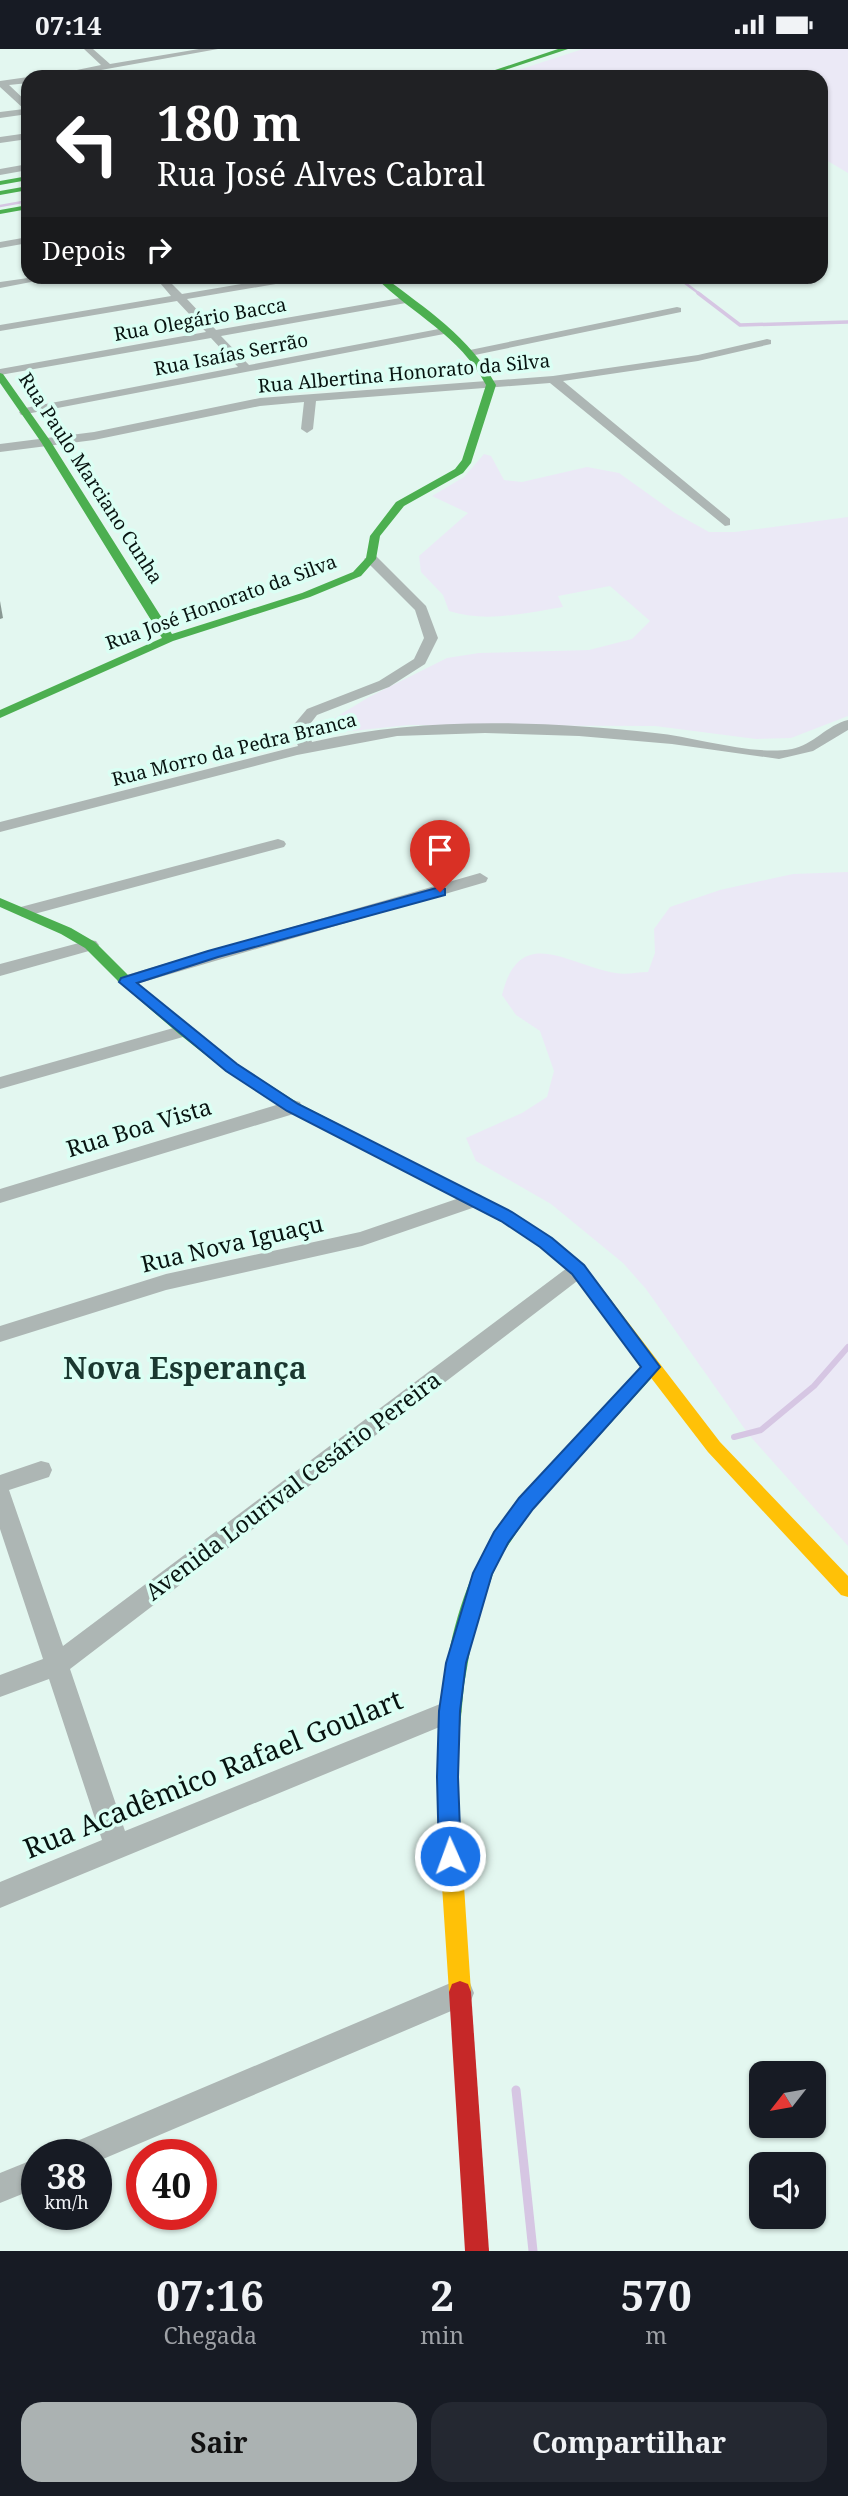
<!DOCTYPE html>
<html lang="pt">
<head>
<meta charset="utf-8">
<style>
	body { margin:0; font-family:"Noto Serif",serif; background:#242831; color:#f1f3f6; height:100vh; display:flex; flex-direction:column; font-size:26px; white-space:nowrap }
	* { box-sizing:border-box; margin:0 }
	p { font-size:23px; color:#9ea1a6 }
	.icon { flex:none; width:38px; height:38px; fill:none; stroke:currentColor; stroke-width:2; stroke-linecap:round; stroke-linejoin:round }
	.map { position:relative; height:2202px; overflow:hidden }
	.side { display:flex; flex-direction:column; background:#171b24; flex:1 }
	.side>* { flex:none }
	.guide { position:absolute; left:21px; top:21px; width:807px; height:214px; border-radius:21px; box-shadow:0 2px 5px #0004; background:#202124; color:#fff; overflow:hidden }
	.needle { width:46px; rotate:239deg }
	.fabs { position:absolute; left:749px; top:2012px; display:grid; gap:14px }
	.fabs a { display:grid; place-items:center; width:77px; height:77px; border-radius:14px; background:#171b24; box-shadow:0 2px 5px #0004; font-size:35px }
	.speed { position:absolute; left:21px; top:2090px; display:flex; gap:14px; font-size:35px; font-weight:700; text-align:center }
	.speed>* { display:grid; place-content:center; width:91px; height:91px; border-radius:50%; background:#171b24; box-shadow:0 2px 5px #0004; line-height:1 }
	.speed small { font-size:18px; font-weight:400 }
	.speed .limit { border:10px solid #d22; background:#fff; color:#111 }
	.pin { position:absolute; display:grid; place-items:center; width:60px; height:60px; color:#fff; margin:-72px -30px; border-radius:50% 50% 50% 0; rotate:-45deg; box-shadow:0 0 7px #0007 }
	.pin .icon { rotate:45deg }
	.me { position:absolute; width:77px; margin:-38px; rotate:358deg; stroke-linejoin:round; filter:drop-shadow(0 0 5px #0008) }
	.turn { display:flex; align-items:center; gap:24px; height:147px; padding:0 21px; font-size:32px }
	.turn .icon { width:91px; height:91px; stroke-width:2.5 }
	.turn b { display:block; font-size:49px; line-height:60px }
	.then { display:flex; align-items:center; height:66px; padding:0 21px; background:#0003; gap:14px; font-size:26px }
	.eta { display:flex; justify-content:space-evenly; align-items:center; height:119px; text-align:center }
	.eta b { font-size:42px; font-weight:700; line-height:49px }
	.button { display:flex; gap:14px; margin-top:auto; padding:14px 21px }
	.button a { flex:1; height:80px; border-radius:21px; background:#abb2b2; color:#111; font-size:28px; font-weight:700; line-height:80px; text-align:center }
	.button a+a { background:#242831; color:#f1f3f6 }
	.status { display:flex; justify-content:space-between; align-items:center; height:49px; padding:0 35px; background:#171b24; direction:ltr }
	.status svg { height:19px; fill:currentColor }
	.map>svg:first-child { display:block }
	.green { fill:#ebe9f6 }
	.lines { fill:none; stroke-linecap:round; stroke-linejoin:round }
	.stream-far3 { stroke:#d6c6e3; stroke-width:2.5 }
	.stream-far2 { stroke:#d6c6e3; stroke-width:3.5 }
	.stream-far1 { stroke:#d6c6e3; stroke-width:6 }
	.stream { stroke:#d6c6e3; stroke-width:9 }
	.street { fill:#adb6b4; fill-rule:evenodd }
	.fast { fill:#4caf50; fill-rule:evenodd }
	.slow { fill:#ffc107; fill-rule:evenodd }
	.jam { fill:#c62828; fill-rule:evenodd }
	.shaded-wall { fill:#899893 }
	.route { fill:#1a73e8; stroke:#114b97; stroke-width:2 }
	.labels { text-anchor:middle; stroke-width:7; stroke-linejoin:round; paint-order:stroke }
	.far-street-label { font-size:19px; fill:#081411; stroke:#dbfff4 }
	.street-label { font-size:23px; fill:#081411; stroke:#dbfff4 }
	.near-street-label { font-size:28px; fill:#081411; stroke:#dbfff4 }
	.district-label { font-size:30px; font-weight:bold; fill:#1a3830; stroke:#dbfff4 }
</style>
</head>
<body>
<div class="status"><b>07:14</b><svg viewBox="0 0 49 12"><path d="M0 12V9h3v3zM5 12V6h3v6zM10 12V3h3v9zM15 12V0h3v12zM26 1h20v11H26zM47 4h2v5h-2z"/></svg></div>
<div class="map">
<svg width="848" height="2202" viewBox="0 0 848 2202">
	<rect width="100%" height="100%" fill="#e3f7f0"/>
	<!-- green -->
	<g class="green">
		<path d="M583,0H848V124L821,108V28H514L512,23Z"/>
		<path d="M484,405L491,407L504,431L522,433L587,418L619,424L675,464L709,483H735L848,468V667L791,689L756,690L655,677L409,676L333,684L318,679L369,648L447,609L479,604L589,601L632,590L650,572L610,537L558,547L563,558C526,564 485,574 449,562L443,546L421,523L419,507L468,464L432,447L464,428Z"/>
		<path d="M848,823V1497L749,1386L646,1240L623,1214L551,1155L476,1112L466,1089L522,1064L547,1048L554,1022L540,982L516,966L502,946C520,873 569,917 616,924C626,926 638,923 648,923L655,904L654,880L670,858L720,841L793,825Z"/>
	</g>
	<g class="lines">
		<!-- stream-far3 -->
		<g class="stream-far3">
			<path d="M0,157L28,152"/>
			<path d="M677,228L701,246"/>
		</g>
		<!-- stream-far2 -->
		<path class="stream-far2" d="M698,244L740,276L848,273"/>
		<!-- stream-far1 -->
		<path class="stream-far1" d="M734,1388L761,1381L814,1337L848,1298"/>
		<!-- stream -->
		<path class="stream" d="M516,2041L533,2202"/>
		<!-- street -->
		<g class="street">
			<path d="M84,0H93L110,15L199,0H218L62,28H43L101,16Z"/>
			<path d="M28,28V34L9,36L28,54V65L0,69V63L24,60L0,38V32Z"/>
			<path d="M28,84V90L0,94V88Z"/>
			<path d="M28,115V121L0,126V120Z"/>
			<path d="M28,188V194L0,199V193Z"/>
			<path d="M35,228H57L0,239V233Z"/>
			<path d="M155,228H165L182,245L283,228H304L299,231L187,250L216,281L406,248L411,251L406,254L221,287L249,316L444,279L450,282L444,285L21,366L19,363L25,359L238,318L211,289L0,326V320L206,283L177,252L0,282V276L171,247Z"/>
			<path d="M677,258L681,259V263L470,307L464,304L470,301Z"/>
			<path d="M767,290L771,291V295L698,312L563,332L730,470V476L725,477L550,334L316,352L313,380L307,384L301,380L304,353L260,357L94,391L0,403V395L94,383L260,349L553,327L698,306Z"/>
			<path d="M371,506L376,507L426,557L438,589L425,615L389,638L317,666L307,679L312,693C423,667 542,672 655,684C697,688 751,707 792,700C813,696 827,676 848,671V681L813,702L779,710L672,695L579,687L485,684L397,687L297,706L0,783V773L298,697L291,679L307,660L379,632L414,610L424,589L415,561L364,510Z"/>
			<path d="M278,790L284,792L286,795L284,798L23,868L15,863L17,859Z"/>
			<path d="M480,824L488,829L486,833L126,938L117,932L120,928L164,915Z"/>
			<path d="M90,891L96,892L99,896L96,900L0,927V915Z"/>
			<path d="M184,976L193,982L190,986L0,1040V1028Z"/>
			<path d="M293,1051L300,1053L302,1058L300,1063L0,1154V1140Z"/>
			<path d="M474,1144L481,1146L484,1151L481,1156L362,1197L166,1241L0,1293V1277L166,1225L360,1183Z"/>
			<path d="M578,1213L585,1216L588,1221L585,1226L70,1620L125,1782L450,1651L459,1654L462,1662L459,1670L0,1859V1833L102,1791L49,1630L0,1648V1626L43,1610L0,1480V1426L41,1412L49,1414L52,1421L49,1428L9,1441L63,1597L571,1216Z"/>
			<path d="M460,1930L470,1934L474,1944L470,1954L96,2113V2105H65L70,2095Z"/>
			<path d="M37,2109V2139L0,2154V2124Z"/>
		</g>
		<!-- fast -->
		<g class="fast">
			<path d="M558,0H568L484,28H474Z"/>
			<path d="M28,127V131L0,136V132Z"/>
			<path d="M28,137V141L0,146V142Z"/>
			<path d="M28,156V160L0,165V161Z"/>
			<path d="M375,228H384C426,260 470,288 496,336L471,414L463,424L404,457L380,487L376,510L361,527L310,548L173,592L0,669V661L162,589L41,393L0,334V324L3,325L51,393L172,585L302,544L353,523L366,509L370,487L396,453L455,420L462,411L486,336C459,285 414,267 375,228Z"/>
			<path d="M0,849L71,879L95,893L131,929L189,979L237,1015L298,1054L512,1164L552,1189L584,1217L611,1251L614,1256L611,1261H599L572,1225L540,1197L500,1172L288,1062L227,1023L179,985L121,935L85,899L61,885L0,858Z"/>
			<path d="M651,1311L657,1313L660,1318L657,1323L531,1462L497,1513L473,1584L464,1636L459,1689L456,1696L449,1698L442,1696C434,1678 442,1646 445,1627C453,1572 470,1519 502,1472C519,1447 541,1426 562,1404C590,1374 617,1344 645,1313Z"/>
		</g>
		<!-- slow -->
		<g class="slow">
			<path d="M247,21L320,26L323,28L247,25L188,28Z"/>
			<path d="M605,1249L611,1251L720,1393L848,1527V1548L841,1546L708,1403L599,1261L596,1256L599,1251Z"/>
			<path d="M449,1680L456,1682L459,1689V1761L471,1943L468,1951L460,1954L452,1951L449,1943L437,1761L439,1689L442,1682Z"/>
		</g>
		<!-- jam -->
		<path class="jam" d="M460,1932L468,1935L471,1943L489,2202H465L449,1943L452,1935Z"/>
	</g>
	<!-- shaded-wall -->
	<path class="shaded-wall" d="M0,552L3,569L0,570Z"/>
	<!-- route -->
	<path class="route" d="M440,838L445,840V846L218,908L137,934L237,1015L298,1055L512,1163L552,1189L584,1216L660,1318L533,1460L508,1494L492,1525L466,1614L460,1662L458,1728L461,1807L458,1815L450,1818L442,1815L439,1807L437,1728L439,1662L446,1614L473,1524L494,1483L519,1449L641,1318L572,1225L540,1198L501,1172L287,1062L226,1022L119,933L121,929L208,902Z"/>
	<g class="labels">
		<!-- far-street labels -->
		<g class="far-street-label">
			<text transform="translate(200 270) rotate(-10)" y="7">Rua Olegário Bacca</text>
			<text transform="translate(231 305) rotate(-11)" y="7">Rua Isaías Serrão</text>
			<text transform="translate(404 324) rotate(-5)" y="7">Rua Albertina Honorato da Silva</text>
			<text transform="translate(91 429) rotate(57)" y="7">Rua Paulo Marciano Cunha</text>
			<text transform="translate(221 553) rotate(-20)" y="7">Rua José Honorato da Silva</text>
			<text transform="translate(234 700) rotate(-14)" y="7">Rua Morro da Pedra Branca</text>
		</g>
		<!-- street labels -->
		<g class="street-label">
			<text transform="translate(139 1079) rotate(-17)" y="8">Rua Boa Vista</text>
			<text transform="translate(232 1195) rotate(-13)" y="8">Rua Nova Iguaçu</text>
			<text transform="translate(293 1437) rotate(-37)" y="8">Avenida Lourival Cesário Pereira</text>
		</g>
		<!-- near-street labels -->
		<g class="near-street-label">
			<text transform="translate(213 1725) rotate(-22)" y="10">Rua Acadêmico Rafael Goulart</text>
		</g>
		<!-- district labels -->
		<g class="district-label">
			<text x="185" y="1330">Nova Esperança</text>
		</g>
	</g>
</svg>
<div class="fabs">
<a><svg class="needle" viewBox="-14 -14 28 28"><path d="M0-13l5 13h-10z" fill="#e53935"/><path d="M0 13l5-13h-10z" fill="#9ea1a6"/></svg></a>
<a><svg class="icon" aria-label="sound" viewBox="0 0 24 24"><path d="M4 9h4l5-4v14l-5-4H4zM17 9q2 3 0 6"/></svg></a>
</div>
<div class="speed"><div>38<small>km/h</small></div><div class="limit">40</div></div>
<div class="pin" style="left:440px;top:843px;background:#d93025"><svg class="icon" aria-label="arrive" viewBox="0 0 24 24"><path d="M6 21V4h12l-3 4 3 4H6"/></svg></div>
<svg class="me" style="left:450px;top:1807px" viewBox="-20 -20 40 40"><circle r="17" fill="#1a73e8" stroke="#fff" stroke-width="3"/><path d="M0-11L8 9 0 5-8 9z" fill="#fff"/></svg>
<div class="guide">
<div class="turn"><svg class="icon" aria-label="left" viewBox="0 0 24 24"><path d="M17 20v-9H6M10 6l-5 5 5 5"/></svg><div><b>180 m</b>Rua José Alves Cabral</div></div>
<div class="then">Depois<svg class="icon" aria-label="right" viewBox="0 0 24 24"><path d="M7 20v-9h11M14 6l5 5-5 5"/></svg></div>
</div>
</div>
<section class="side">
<div class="eta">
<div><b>07:16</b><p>Chegada</p></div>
<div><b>2</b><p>min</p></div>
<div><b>570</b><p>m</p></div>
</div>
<div class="button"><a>Sair</a><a>Compartilhar</a></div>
</section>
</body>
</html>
